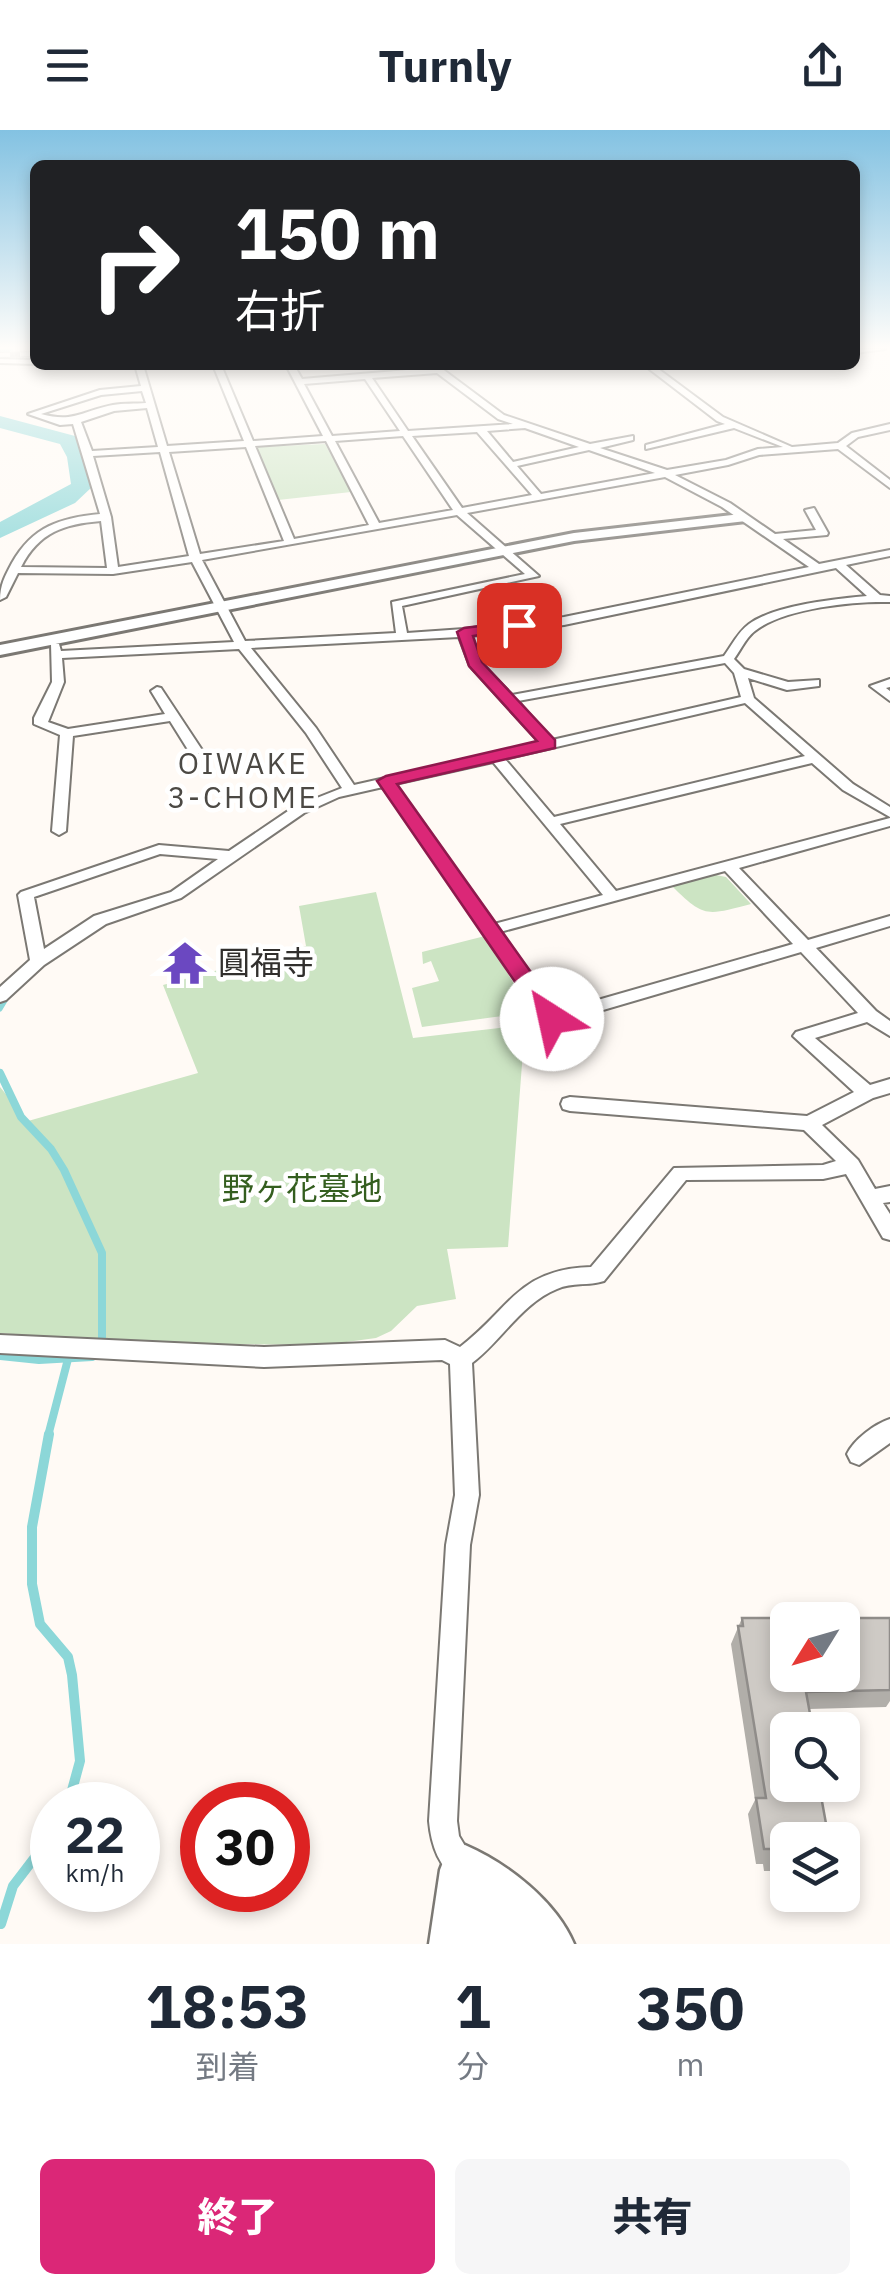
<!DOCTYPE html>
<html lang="ja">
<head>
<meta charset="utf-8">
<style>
	body { margin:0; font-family:"IBM Plex Sans","Noto Sans JP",sans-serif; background:#f6f6f7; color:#1f2937; height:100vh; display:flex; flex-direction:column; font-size:38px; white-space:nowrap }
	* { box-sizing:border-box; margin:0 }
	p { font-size:32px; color:#747a83 }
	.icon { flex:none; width:55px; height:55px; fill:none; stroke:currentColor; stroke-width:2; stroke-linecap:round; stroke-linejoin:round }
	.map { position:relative; height:1814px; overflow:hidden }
	.drawer { display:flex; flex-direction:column; background:#fff; flex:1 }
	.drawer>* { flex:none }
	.guide { position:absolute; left:30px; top:30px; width:830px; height:210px; border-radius:15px; box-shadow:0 5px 15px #0003; background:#202124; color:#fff; overflow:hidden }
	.needle { width:65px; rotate:233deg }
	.buttons { position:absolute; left:770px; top:1472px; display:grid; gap:20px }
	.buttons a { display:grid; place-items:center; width:90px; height:90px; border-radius:15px; background:#fff; box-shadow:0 5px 15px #0003; font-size:50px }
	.speed { position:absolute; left:30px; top:1652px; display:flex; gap:20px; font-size:50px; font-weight:700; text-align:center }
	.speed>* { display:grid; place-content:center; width:130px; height:130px; border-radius:50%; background:#fff; box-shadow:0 5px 15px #0003; line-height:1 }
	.speed small { font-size:25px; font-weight:400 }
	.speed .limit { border:15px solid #d22; background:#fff; color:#111 }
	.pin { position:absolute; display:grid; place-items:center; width:85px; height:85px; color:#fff; margin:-42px; border-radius:20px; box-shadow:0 5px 15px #0006 }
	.me { position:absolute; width:110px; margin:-55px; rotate:325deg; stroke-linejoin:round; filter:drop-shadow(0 0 8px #0008) }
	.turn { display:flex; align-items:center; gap:35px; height:210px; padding:0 40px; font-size:45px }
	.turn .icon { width:130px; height:130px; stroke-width:2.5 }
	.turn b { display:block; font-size:70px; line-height:85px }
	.eta { display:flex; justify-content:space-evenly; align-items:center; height:170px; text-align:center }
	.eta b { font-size:60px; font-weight:800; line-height:70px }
	.cta { display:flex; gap:20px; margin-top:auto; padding:20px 40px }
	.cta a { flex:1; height:115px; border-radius:15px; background:#db2777; color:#fff; font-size:40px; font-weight:800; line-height:115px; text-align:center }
	.cta a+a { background:#f6f6f7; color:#1f2937 }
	header { display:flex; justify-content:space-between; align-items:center; height:130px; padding:0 40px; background:#fff; font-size:45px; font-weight:800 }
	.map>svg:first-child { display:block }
	.green { fill:#cce4c3 }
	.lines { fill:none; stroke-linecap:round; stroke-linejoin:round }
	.stream-far2 { stroke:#8cd7d8; stroke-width:5 }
	.stream-far1 { stroke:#8cd7d8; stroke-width:8 }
	.stream { stroke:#8cd7d8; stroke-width:10 }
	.river { fill:#8cd7d8; fill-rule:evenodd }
	.minor-casing { stroke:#7b7873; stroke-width:4 }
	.tertiary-casing { stroke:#7b7873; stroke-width:6 }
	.trunk-casing { stroke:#7b7873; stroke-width:5 }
	.minor { fill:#fff; fill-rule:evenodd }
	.tertiary { fill:#fff; fill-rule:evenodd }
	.trunk { fill:#fff; fill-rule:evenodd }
	.rail-casing { stroke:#8c8986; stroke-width:6 }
	.rail { stroke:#fff; stroke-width:4; stroke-dasharray:10; stroke-linecap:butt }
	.wall { fill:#b1aea9 }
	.building { fill:#cecac5; stroke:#908d8a; stroke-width:2.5; fill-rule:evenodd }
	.route { fill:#db2777; stroke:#8e194d; stroke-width:2.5 }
	.labels { text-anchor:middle; stroke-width:9; stroke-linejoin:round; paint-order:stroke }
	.far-neighbourhood-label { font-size:30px; letter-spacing:2.5px; fill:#4c4944; stroke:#fff }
	.poi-label { font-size:32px; fill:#312f2d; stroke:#fff; text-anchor:start }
	.park-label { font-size:32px; fill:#345e1f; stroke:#fff }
</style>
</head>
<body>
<header><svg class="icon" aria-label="menu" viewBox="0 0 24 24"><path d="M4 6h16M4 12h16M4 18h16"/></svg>Turnly<svg class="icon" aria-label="share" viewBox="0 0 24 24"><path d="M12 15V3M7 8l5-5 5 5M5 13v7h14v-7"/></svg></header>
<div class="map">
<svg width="890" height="1814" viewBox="0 0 890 1814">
	<rect width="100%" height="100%" fill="#fffaf5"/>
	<!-- green -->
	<g class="green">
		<path d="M325,314L351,362L278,370L257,317Z"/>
		<path d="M716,745L726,747L751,774C707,785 705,789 672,756Z"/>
		<path d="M376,762L413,908L525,895L508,1117L447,1119L456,1169L417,1176L391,1201L376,1208L324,1215L120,1213L0,1203V957L28,991L198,943L163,855L306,816L299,776Z"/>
		<path d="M485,806L531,882L422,897L412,858L439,851L431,831L423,834L422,822Z"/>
	</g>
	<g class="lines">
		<!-- stream-far2 -->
		<path class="stream-far2" d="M0,879L6,869"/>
		<!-- stream-far1 -->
		<g class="stream-far1">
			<path d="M0,943L21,987L51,1019L64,1040L102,1123V1218"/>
			<path d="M0,1226L39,1230L92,1227"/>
			<path d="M48,1306L68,1229"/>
		</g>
		<!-- stream -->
		<g class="stream">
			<path d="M49,1304L32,1397V1454L40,1494L68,1527L72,1545L80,1631L68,1675"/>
			<path d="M1,1794L13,1756L52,1705"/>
		</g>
		<!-- river -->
		<g class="river">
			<path d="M0,219H14L0,228Z"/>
			<path d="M0,286L75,306L89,327L93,356L75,373L0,408V392L71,354L67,327L60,314L0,298Z"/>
		</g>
		<!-- minor casing -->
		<g class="minor-casing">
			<g id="minor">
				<path d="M855,219H885L855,223Z"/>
				<path d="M0,229L35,230V234L0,233Z"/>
				<path d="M135,235H143L167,316L244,311L213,235H221L253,311L323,306L286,235H294L302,249L431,238L428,235H437L504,285L590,314L633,306V310L600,318L667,340L726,330L758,319L783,317L734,298L646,319V315L725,294L717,291L644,235H653L723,287L792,317L838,313L852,303L890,294V300L858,307L846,316L890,350V358L838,319L759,325L728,335L675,345L730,373L775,404L816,400L805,380L814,378L828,403L827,405L783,409L819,434L890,420V426L846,435L880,465L890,466V472C854,471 789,478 759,498C747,505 742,518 734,529L744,539L788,552L819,550V556L787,560L748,548L754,568L853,654L890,677V687L843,660L812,633L560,694L616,761L890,688V696L739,738L808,810L890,786V796L816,818L876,881L890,891V906L867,892L815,908L870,955L890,949V963L873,968L822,995L858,1030L875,1059L890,1056V1072L883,1073L890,1084V1110L883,1108L846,1044L823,1049L686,1050L604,1151C589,1156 572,1152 557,1159C522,1173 501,1211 472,1233L479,1365L470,1415L457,1691L459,1706L477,1736L472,1746L462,1751C439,1741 431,1714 429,1691L446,1415L455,1365L450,1234L442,1230L264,1237L0,1223V1205L264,1217L445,1210L460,1217C510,1179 518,1139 591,1137L674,1038L823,1035L836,1031L804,1000L570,981L563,979L561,974L563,969L570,967L807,986L854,962L793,906L796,902L858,883L801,822L552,895L546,893L383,657L339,667L304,683L181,768L106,794L44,835L6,870L0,872V857L30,830L18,765L21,762L159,715L229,721L294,677L342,658L306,603L239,519L62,528L64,552L48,592L68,599L165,584L151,561L157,557L161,558L202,620L200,623H190L170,591L73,606L66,701L59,705L52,701L60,605L34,594V588L52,552L51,514H59L61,521L234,512L192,432L113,444L18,443L6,467L0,470C0,455 5,446 12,433C33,396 60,388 100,384L73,294L60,295L28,284L100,260L141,256ZM437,243L498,289L513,294L408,301L372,248ZM365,249L400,301L332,306L304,254ZM142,261L146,273C135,274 123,273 113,275C82,281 74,293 41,284L101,265ZM147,278L158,317L92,321L81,292L114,281ZM525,298L579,317L513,332L487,301ZM477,302L532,365L462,378L412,306ZM403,306L453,380L379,393L335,311ZM326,311L369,395L294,409L255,316ZM246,317L284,411L200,424L169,322ZM589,320L655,343L541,364L517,336ZM160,322L189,426L118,437L111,387L93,326ZM665,347L722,377L809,437L564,487L464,499L407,503L402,476L539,446L467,383ZM457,385L525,444L392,472L396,503L245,511L202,430ZM101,391L107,438L21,437C39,402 64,394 101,391ZM836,438L867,466C835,469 775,475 749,494C738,502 732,515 724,526L512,565L480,532L471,506L564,495ZM459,507L470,536L540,613L354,655L316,598L251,518ZM725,533L734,543L741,567L552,610L518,571ZM745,573L805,626L554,687L505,629ZM493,632L603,765L494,794L395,654ZM160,724L218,729L171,762L94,786L44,819L34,767ZM725,741L793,814L556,882L500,802Z"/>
				<path d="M890,549V557L886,558L890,561V571L870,556Z"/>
				<path d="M890,1289V1313L859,1335L851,1332L847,1324C854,1309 875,1294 890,1289Z"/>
			</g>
		</g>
		<!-- tertiary casing -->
		<g class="tertiary-casing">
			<path id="tertiary" d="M741,384L748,388L746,391L574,411L0,525V515L574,403Z"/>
		</g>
		<!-- trunk casing -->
		<g class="trunk-casing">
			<path id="trunk" d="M465,1715C507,1733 556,1771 574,1814H429L440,1740L447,1722Z"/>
		</g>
		<!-- minor -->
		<use href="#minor" class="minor"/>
		<!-- tertiary -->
		<use href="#tertiary" class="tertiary"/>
		<!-- trunk -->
		<use href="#trunk" class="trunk"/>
		<!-- rail casing -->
		<g class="rail-casing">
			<path id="rail" d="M0,225L35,224"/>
		</g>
		<!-- rail -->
		<use href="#rail" class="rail"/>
	</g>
	<!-- wall -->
	<path class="wall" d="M742,1488H890V1571L886,1577L809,1579L788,1710V1741H764L763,1734H756L748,1684L755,1670L731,1514Z"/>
	<!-- building -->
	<path class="building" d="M742,1488H890V1560L806,1562L813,1600H788V1655H819L829,1710H788V1727L773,1726L772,1719H764L756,1668H766L738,1496H743ZM788,1490H842V1545H788Z"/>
	<!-- sky -->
	<linearGradient id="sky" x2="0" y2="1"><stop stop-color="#83c2e2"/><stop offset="0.46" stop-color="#fffdfa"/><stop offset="1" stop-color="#fffdfa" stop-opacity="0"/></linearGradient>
	<rect width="890" height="473" fill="url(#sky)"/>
	<!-- route -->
	<path class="route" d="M519,491L525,492V498L473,506L482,532L555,610V618L397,654L560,883L563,889L560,894H544L377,651L386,646L537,611L469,536L457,502L464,498Z"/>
	<!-- icons -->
	<defs>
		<g id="temple-bare" transform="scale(3.45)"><path d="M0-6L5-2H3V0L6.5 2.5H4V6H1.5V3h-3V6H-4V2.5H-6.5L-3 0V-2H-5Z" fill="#6b48c1" stroke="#fff" stroke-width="2.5" paint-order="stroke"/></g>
	</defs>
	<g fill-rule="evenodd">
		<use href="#temple-bare" x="185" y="833"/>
	</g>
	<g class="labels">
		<!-- far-neighbourhood labels -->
		<g class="far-neighbourhood-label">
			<text x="243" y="644">OIWAKE<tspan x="243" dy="34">3-CHOME</tspan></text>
		</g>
		<!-- poi labels -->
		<g class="poi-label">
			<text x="218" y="844">圓福寺</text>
		</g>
		<!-- park labels -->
		<g class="park-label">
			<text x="302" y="1070">野ヶ花墓地</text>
		</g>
	</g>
</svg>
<div class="buttons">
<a><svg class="needle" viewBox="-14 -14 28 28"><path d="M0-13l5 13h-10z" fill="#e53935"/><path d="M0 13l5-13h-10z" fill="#747a83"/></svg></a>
<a><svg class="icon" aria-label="search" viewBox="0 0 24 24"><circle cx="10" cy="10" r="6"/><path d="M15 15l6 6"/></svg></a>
<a><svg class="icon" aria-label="layers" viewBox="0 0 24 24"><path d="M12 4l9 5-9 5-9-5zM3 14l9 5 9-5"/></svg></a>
</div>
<div class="speed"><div>22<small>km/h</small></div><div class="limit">30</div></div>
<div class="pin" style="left:519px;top:495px;background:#d93025"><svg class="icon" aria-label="arrive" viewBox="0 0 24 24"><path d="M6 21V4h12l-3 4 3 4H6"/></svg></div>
<svg class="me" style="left:552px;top:889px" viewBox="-20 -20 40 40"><circle r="19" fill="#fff"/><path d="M0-13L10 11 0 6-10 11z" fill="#db2777"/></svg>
<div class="guide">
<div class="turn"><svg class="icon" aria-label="right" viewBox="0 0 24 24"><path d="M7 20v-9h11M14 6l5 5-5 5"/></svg><div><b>150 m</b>右折</div></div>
</div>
</div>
<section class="drawer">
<div class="eta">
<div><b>18:53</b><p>到着</p></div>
<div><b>1</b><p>分</p></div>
<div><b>350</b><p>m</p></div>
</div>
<div class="cta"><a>終了</a><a>共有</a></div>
</section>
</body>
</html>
